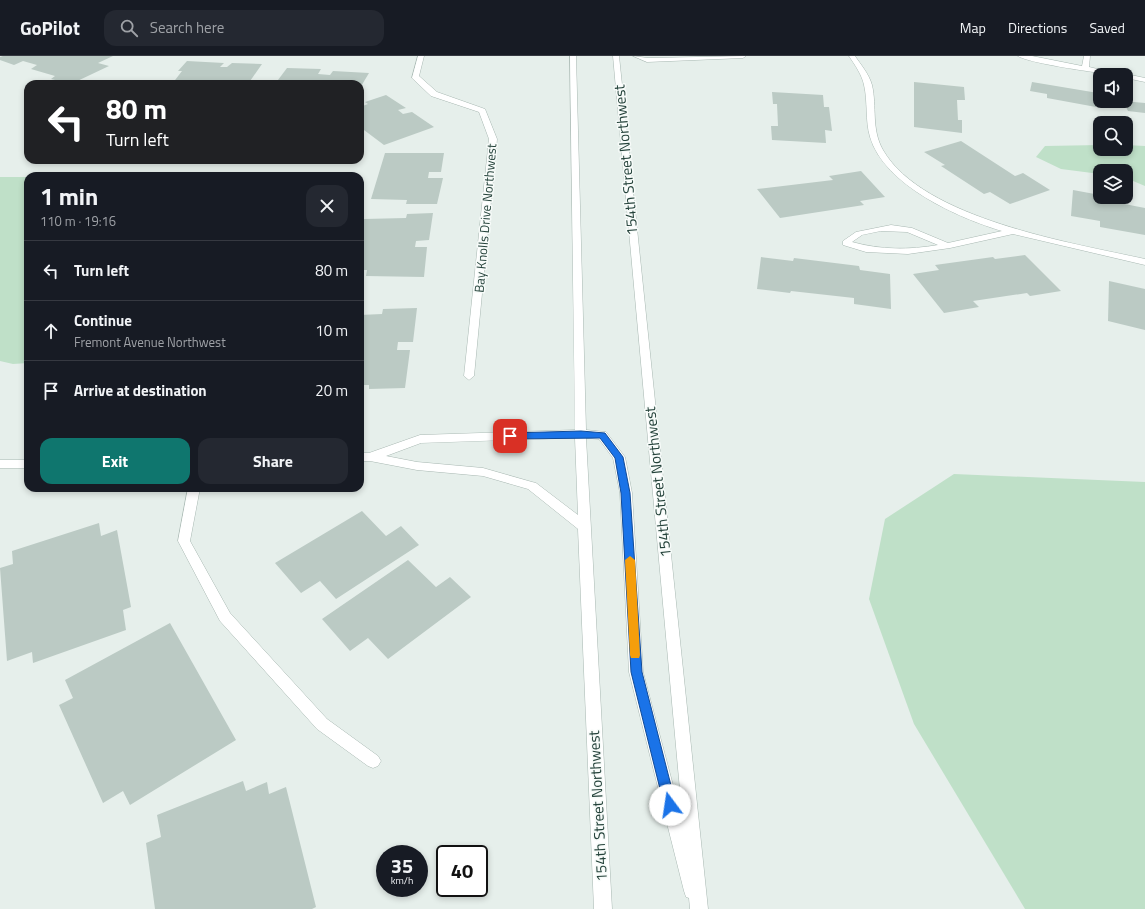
<!DOCTYPE html>
<html lang="en">
<head>
<meta charset="utf-8">
<style>
	body { margin:0; font-family:"Titillium Web",sans-serif; background:#242831; color:#f1f3f6; height:100vh; display:flex; flex-direction:column; font-size:15px; white-space:nowrap }
	* { box-sizing:border-box; margin:0 }
	p { font-size:13px; color:#9ea1a6 }
	.icon { flex:none; width:22px; height:22px; fill:none; stroke:currentColor; stroke-width:2; stroke-linecap:round; stroke-linejoin:round }
	.map { position:relative; flex:1; overflow:hidden }
	.side { position:absolute; left:24px; top:116px; width:340px; height:320px; display:flex; flex-direction:column; background:#171b24; border-radius:12px; box-shadow:0 2px 6px #0003 }
	.side>* { flex:none }
	.guide { position:absolute; left:24px; top:24px; width:340px; height:84px; border-radius:12px; box-shadow:0 2px 6px #0003; background:#202124; color:#fff; overflow:hidden }
	.controls { position:absolute; left:1093px; top:12px; display:grid; gap:8px }
	.controls a { display:grid; place-items:center; width:40px; height:40px; border-radius:8px; background:#171b24; box-shadow:0 2px 6px #0003; font-size:20px }
	.speed { position:absolute; left:376px; top:789px; display:flex; gap:8px; font-size:20px; font-weight:700; text-align:center }
	.speed>* { display:grid; place-content:center; width:52px; height:52px; border-radius:50%; background:#171b24; box-shadow:0 2px 6px #0003; line-height:1 }
	.speed small { font-size:10px; font-weight:400 }
	.speed .limit { border:2px solid #111; border-radius:6px; background:#fff; color:#111 }
	.pin { position:absolute; display:grid; place-items:center; width:34px; height:34px; color:#fff; margin:-17px; border-radius:8px; box-shadow:0 2px 6px #0006 }
	.me { position:absolute; width:44px; margin:-22px; rotate:346deg; stroke-linejoin:round; filter:drop-shadow(0 0 3px #0008) }
	.turn { display:flex; align-items:center; gap:14px; height:84px; padding:0 16px; font-size:18px }
	.turn .icon { width:52px; height:52px; stroke-width:2.5 }
	.turn b { display:block; font-size:28px; line-height:34px }
	.round { display:grid; place-items:center; flex:none; width:42px; height:42px; border-radius:12px; background:#242831 }
	.overview { display:flex; align-items:center; justify-content:space-between; height:68px; padding:0 16px }
	h1 { font-size:24px; font-weight:700; line-height:30px }
	.primary-button { display:flex; gap:8px; margin-top:auto; padding:8px 16px }
	.primary-button a { flex:1; height:46px; border-radius:12px; background:#0f766e; color:#fff; font-size:16px; font-weight:700; line-height:46px; text-align:center }
	.primary-button a+a { background:#242831; color:#f1f3f6 }
	ul { padding:0; list-style:none }
	li { display:flex; align-items:center; gap:12px; height:60px; padding:0 16px; border-top:1px solid #363941 }
	li div { flex:1 }
	li b { display:block; font-size:15px }
	li em { font-style:normal }
	header { display:flex; align-items:center; gap:24px; box-sizing:border-box; height:56px; padding:0 20px; background:#171b24; border-bottom:1px solid #363941 }
	header strong { font-size:19px }
	nav { display:flex; gap:22px; margin-inline-start:auto; font-size:14px }
	.search { width:280px; height:36px; background:#242831; display:flex; align-items:center; gap:10px; box-sizing:border-box; padding:0 14px; border-radius:12px; color:#9ea1a6; font-size:15px }
	.map>svg:first-child { display:block }
	.green { fill:#bfe0c8 }
	.building { fill:#bbcac4 }
	.lines { fill:none; stroke-linecap:round; stroke-linejoin:round }
	.minor-casing { stroke:#a8b8b2; stroke-width:1 }
	.minor { fill:#fff; fill-rule:evenodd }
	.route { fill:#1a73e8; stroke:#114b97 }
	.slow { fill:#f59e0b }
	.labels { text-anchor:middle; stroke-width:3; stroke-linejoin:round; paint-order:stroke }
	.far-street-label { font-size:13px; fill:#24423a; stroke:#f7fbf9 }
	.street-label { font-size:15px; fill:#24423a; stroke:#f7fbf9 }
</style>
</head>
<body>
<header>
<strong>GoPilot</strong>
<div class="search"><svg class="icon" aria-label="search" viewBox="0 0 24 24"><circle cx="10" cy="10" r="6"/><path d="M15 15l6 6"/></svg>Search here</div>
<nav><a>Map</a><a>Directions</a><a>Saved</a></nav>
</header>
<div class="map">
<svg width="1145" height="853" viewBox="0 0 1145 853">
	<rect width="100%" height="100%" fill="#e6efeb"/>
	<!-- green -->
	<g class="green">
		<path d="M1100,89V93H1126V89L1145,90V130L1126,122V115H1100V118L1061,113L1036,101L1045,90Z"/>
		<path d="M0,121H28V307L13,308L0,305Z"/>
		<path d="M954,418L1145,426V853H1025L914,668L869,543L885,463Z"/>
	</g>
	<!-- building -->
	<g class="building">
		<path d="M3,0H113L98,7L109,10L71,28L51,23L55,20L31,13L37,9L23,5L14,9L0,4V1Z"/>
		<path d="M187,5L224,7L220,11H227L232,7L262,8L248,28H172L182,15H178Z"/>
		<path d="M287,12L321,13L318,18L330,19L333,15L369,17L360,32V28H275Z"/>
		<path d="M914,26L964,31L965,44H957L958,64H962V77L914,71Z"/>
		<path d="M1032,26L1098,37L1096,51L1047,42V38L1030,35Z"/>
		<path d="M772,36L823,39L824,51H829L832,75L825,74L826,87L772,84L771,70H778L777,48H773Z"/>
		<path d="M386,39L406,52L398,54L403,58L412,56L434,71L384,89L360,71V51L368,48L365,46Z"/>
		<path d="M1123,45L1145,47V57L1128,55Z"/>
		<path d="M961,85L1015,120L1023,117L1050,134L1010,148L990,136L984,138L941,110L945,109L924,96Z"/>
		<path d="M385,97H444L441,116H429L428,122H443L437,148H406L407,144L371,143Z"/>
		<path d="M861,115L885,141L860,145L864,149L780,162L757,133L833,124L829,120Z"/>
		<path d="M1073,134L1100,139V141H1109V145L1145,152V179L1100,171V165L1071,160Z"/>
		<path d="M433,157L429,184L416,185L415,191H427L424,221L366,220L367,214H360V184L364,163L406,162L407,158Z"/>
		<path d="M1025,199L1061,235L1030,240L1027,237L973,245L979,251L944,257L913,218L939,214L935,209L993,201L995,203Z"/>
		<path d="M761,201L793,205L794,202L859,210L860,214L890,218L891,253L854,248V242L791,235L790,237L757,233Z"/>
		<path d="M1109,225L1145,233V274L1108,265Z"/>
		<path d="M417,252L413,286H398L397,294H410L405,332L369,333V329H360V259L382,258L383,253Z"/>
		<path d="M362,455L386,480L401,470L419,489L336,543L320,525L301,537L275,507Z"/>
		<path d="M99,467L101,480L117,474L131,551L123,554L126,574L33,607L32,596L7,605L0,512L13,508L12,495Z"/>
		<path d="M408,504L436,531L450,521L471,541L388,603L368,582L350,595L322,563Z"/>
		<path d="M170,567L236,684L130,749L123,735L103,747L59,649L73,642L65,624Z"/>
		<path d="M243,725L246,735L267,726L269,738L286,731L316,851L312,853H155L146,787L161,781L157,759Z"/>
	</g>
	<g class="lines">
		<!-- minor casing -->
		<g class="minor-casing">
			<g id="minor">
				<path d="M418,0H424L419,20L437,36L485,53L497,83L474,320L469,324L464,320L489,83L479,56L431,40L412,22Z"/>
				<path d="M570,0H576L586,374L606,376L625,401L632,437L643,616L683,767L613,0H619L708,853H690L689,842L686,841L684,835L629,616L620,437L613,402L599,383L586,382L612,853H594L578,473L528,433L483,420L417,414L370,405H360V397H369L420,379L575,374ZM575,382L578,459L536,427L532,426L483,412L417,406L386,400L421,387Z"/>
				<path d="M633,0L648,2L746,0L743,2L647,6Z"/>
				<path d="M849,0H855C861,9 869,18 872,29C877,51 871,73 883,94C923,163 1072,187 1145,203V209L1013,178L950,192L908,198L866,196L843,189V185L856,176L891,169L912,172L948,187L1002,175C958,162 884,129 870,81C865,64 868,46 864,29C862,19 855,9 849,0ZM881,175L907,176L938,189C909,194 881,194 852,186L862,179Z"/>
				<path d="M1018,0H1032L1082,10L1084,0H1090L1089,11L1123,19C1108,19 1026,7 1018,0Z"/>
				<path d="M1126,18L1145,22V26L1126,22V19H1123Z"/>
				<rect x="0" y="404" width="28" height="8"/>
				<path d="M188,432H200L190,485L230,557L327,663L378,700L381,705L378,710L373,712L368,710L317,673L220,565L178,485Z"/>
			</g>
		</g>
		<!-- minor -->
		<use href="#minor" class="minor"/>
	</g>
	<!-- route -->
	<path class="route" d="M581,375L605,377L623,401L630,437L642,616L676,749L674,753L670,755L666,753L664,749L631,616L621,437L615,402L600,382L510,383L505,380L510,377Z"/>
	<!-- slow -->
	<path class="slow" d="M630,500L635,504L640,599L639,602H631L630,599L625,504Z"/>
	<g class="labels">
		<!-- far-street labels -->
		<g class="far-street-label">
			<text transform="translate(485 162) rotate(-85)" y="5">Bay Knolls Drive Northwest</text>
		</g>
		<!-- street labels -->
		<g class="street-label">
			<text transform="translate(626 104) rotate(-95)" y="5">154th Street Northwest</text>
			<text transform="translate(658 426) rotate(-96)" y="5">154th Street Northwest</text>
			<text transform="translate(598 750) rotate(-93)" y="5">154th Street Northwest</text>
		</g>
	</g>
</svg>
<div class="controls">
<a><svg class="icon" aria-label="sound" viewBox="0 0 24 24"><path d="M4 9h4l5-4v14l-5-4H4zM17 9q2 3 0 6"/></svg></a>
<a><svg class="icon" aria-label="search" viewBox="0 0 24 24"><circle cx="10" cy="10" r="6"/><path d="M15 15l6 6"/></svg></a>
<a><svg class="icon" aria-label="layers" viewBox="0 0 24 24"><path d="M12 4l9 5-9 5-9-5zM3 14l9 5 9-5"/></svg></a>
</div>
<div class="speed"><div>35<small>km/h</small></div><div class="limit">40</div></div>
<div class="pin" style="left:510px;top:380px;background:#d93025"><svg class="icon" aria-label="arrive" viewBox="0 0 24 24"><path d="M6 21V4h12l-3 4 3 4H6"/></svg></div>
<svg class="me" style="left:670px;top:749px" viewBox="-20 -20 40 40"><circle r="19" fill="#fff"/><path d="M0-13L10 11 0 6-10 11z" fill="#1a73e8"/></svg>
<div class="guide">
<div class="turn"><svg class="icon" aria-label="left" viewBox="0 0 24 24"><path d="M17 20v-9H6M10 6l-5 5 5 5"/></svg><div><b>80 m</b>Turn left</div></div>
</div>
<section class="side">
<div class="overview"><div><h1>1 min</h1><p>110 m · 19:16</p></div><a class="round"><svg class="icon" aria-label="close" viewBox="0 0 24 24"><path d="M6 6l12 12M18 6L6 18"/></svg></a></div>
<ul>
<li><svg class="icon" aria-label="left" viewBox="0 0 24 24"><path d="M17 20v-9H6M10 6l-5 5 5 5"/></svg><div><b>Turn left</b></div><em>80 m</em></li>
<li><svg class="icon" aria-label="ahead" viewBox="0 0 24 24"><path d="M12 20V5M6 11l6-6 6 6"/></svg><div><b>Continue</b><p>Fremont Avenue Northwest</p></div><em>10 m</em></li>
<li><svg class="icon" aria-label="arrive" viewBox="0 0 24 24"><path d="M6 21V4h12l-3 4 3 4H6"/></svg><div><b>Arrive at destination</b></div><em>20 m</em></li>
</ul>
<div class="primary-button"><a>Exit</a><a>Share</a></div>
</section>
</div>
</body>
</html>
